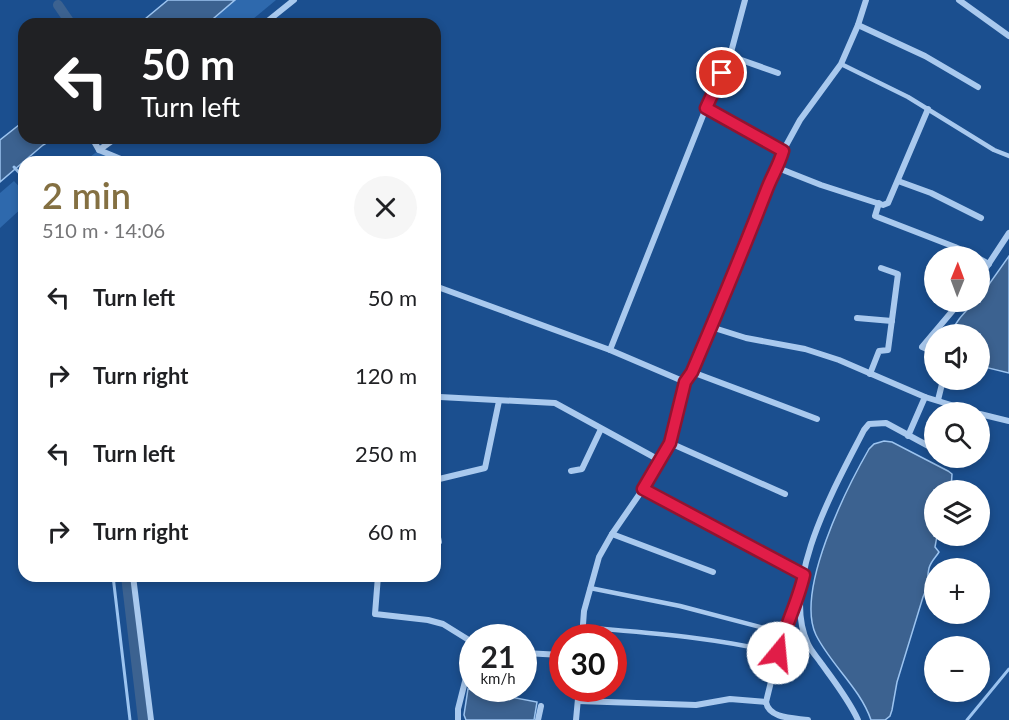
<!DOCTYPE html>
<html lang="en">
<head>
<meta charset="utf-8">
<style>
	body { margin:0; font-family:Lato,sans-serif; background:#f6f6f6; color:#202124; height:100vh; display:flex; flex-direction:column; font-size:22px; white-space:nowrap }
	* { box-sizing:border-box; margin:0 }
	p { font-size:20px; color:#757577 }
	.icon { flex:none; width:33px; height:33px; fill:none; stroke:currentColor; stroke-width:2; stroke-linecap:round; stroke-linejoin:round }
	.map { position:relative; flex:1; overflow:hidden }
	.panel { position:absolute; left:18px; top:156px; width:423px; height:426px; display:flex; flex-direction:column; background:#fff; border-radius:18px; box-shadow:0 3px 9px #0003 }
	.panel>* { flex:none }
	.guide { position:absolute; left:18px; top:18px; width:423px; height:126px; border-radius:18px; box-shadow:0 3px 9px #0003; background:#202124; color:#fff; overflow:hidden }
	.needle { width:39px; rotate:1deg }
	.controls { position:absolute; left:924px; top:246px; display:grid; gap:12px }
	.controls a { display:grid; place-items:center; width:66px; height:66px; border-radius:50%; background:#fff; box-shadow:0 3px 9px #0003; font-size:30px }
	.speed { position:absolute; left:459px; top:624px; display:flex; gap:12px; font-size:30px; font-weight:700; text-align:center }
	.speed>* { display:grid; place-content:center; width:78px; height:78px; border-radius:50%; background:#fff; box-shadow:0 3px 9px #0003; line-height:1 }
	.speed small { font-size:15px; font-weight:400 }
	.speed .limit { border:9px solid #d22; background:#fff; color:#111 }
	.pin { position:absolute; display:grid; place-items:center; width:51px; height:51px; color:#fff; margin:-26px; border:3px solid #fff; border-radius:50%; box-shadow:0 2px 6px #0007 }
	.me { position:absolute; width:66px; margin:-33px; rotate:17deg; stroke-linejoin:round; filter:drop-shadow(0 0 4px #0008) }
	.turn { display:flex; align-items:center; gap:21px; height:126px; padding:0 24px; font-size:27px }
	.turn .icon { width:78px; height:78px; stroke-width:2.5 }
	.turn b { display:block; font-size:42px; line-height:51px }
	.round { display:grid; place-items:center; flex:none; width:63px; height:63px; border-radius:32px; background:#f6f6f6 }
	.overview { display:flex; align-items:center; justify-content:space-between; height:102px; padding:0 24px }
	h1 { font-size:36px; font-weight:600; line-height:45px; color:#847042 }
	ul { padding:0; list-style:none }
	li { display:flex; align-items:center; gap:18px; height:78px; padding:0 24px }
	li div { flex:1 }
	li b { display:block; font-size:22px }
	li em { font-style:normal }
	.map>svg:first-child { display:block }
	.green { fill:#2e69ad }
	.water { fill:#3c6290; stroke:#9cc4f0; stroke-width:1.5 }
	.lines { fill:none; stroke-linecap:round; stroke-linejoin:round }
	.stream { stroke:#9cc4f0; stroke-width:3 }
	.canal { stroke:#3c6290; stroke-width:10 }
	.lane { stroke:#a9c9ee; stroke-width:4.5 }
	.street { stroke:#a9c9ee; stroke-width:6 }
	.route-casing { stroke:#92132f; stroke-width:15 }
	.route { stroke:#e11d48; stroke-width:10 }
</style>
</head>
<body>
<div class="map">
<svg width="1009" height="720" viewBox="0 0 1009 720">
	<rect width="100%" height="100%" fill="#1b4f8f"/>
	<!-- green -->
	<g class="green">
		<path d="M235,0H276L247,24H207Z"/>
		<path d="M99,150L128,162H90V157Z"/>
		<path d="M14,181L24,192V206L0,228V193Z"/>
	</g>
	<!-- water -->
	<g class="water">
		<path d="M168,0H235L207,24H139Z"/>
		<path d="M24,121V138H55L43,145L0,182V140Z"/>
		<path d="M1009,256V373L980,366V334H950C956,321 964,312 975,302H980V297Z"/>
		<path d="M884,441L892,442L948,471L952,474L951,490H934V536H937L935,547L939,552C936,557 931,561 929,568C926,581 930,582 923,597L897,682L892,710L890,716L885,720H871C860,688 831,665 816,635C795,591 846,489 869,449L874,444Z"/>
		<path d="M468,689L537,702L534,720H466L464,715Z"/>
	</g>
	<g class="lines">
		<!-- stream -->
		<g class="stream">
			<path d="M14,167L24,178"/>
			<path d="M113,576L130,720"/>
			<path d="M967,720L1009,669"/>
		</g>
		<!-- canal -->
		<g class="canal">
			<path d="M58,5L71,24"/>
			<path d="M126,576L143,720"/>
		</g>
		<!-- lane -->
		<g class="lane">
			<path d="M841,64L908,97L994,150L1009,156"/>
			<path d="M643,489L804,575"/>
			<path d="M590,588L680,606L783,633"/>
			<path d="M582,627C648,633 714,637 778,653"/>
		</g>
		<!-- street -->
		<g class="street">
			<path d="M959,0L1009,36"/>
			<path d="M264,24L294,0"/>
			<path d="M858,25L925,56L978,87"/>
			<path d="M730,56L778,73"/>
			<path d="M706,108L783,151"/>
			<path d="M92,138L99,150L128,162"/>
			<path d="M99,150L116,138"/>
			<path d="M778,168L821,185L883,205L888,203L928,109"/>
			<path d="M898,181L931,193L981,218"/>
			<path d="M879,203L875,216L955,247L975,256"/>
			<path d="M980,259L989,264"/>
			<path d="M980,277L1009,233"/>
			<path d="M435,286L610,350L685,382"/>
			<path d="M857,318L892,321"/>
			<path d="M711,327L746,338L805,349L839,360L925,397L974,412"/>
			<path d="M610,350L706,108L730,56L745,0"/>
			<path d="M934,352L922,347L960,302"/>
			<path d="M692,372L817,419"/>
			<path d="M870,374L879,351L888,350L898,274L881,268"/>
			<path d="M440,397L555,403L661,461"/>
			<path d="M938,400L943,380"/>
			<path d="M980,414L1009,421"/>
			<path d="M908,436L925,397"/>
			<path d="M670,443L785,494"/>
			<path d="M952,458L959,461L961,458"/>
			<path d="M571,471L582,469L601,429"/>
			<path d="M435,480L485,468L499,401"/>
			<path d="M435,524L439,542"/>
			<path d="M612,534L713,572"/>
			<path d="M133,576L151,720"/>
			<path d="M378,576L375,614L428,620L443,624L472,642"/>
			<path d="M799,598L783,633L766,702C769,719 794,718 808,720"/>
			<path d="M582,638L584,611L599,557L612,534L643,489L670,443L685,382L692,372L737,268L768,186L778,168L783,151L800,120L841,64L858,25L866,0"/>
			<path d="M524,653L562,655"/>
			<path d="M578,701L696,705L730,699L766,702"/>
			<path d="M458,720V709L472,654"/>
			<path d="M538,720L541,706"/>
			<path d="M576,720L579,688"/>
			<path d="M858,720C849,700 834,681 821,663C817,657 811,651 808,644C779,583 836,485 864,430L869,424L886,423L934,449"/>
		</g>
	</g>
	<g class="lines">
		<!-- route casing -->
		<g class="route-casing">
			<path id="route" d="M722,73L706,108L783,151C779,165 772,176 767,189C743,251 718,311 692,372L685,382L670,443L643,489L804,575C798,602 785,626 778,653"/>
		</g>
		<!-- route -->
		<use href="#route" class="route"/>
	</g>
</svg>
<div class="controls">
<a><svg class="needle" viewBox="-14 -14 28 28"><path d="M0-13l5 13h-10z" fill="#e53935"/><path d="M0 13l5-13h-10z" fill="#757577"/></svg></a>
<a><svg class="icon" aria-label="sound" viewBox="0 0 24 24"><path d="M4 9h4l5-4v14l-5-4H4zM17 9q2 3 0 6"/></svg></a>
<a><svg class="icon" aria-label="search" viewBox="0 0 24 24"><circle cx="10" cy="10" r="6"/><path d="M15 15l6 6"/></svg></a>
<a><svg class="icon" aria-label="layers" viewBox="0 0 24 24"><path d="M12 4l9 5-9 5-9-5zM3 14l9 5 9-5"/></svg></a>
<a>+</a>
<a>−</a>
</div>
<div class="speed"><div>21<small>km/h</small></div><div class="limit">30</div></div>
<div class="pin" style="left:722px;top:73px;background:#d93025"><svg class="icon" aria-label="arrive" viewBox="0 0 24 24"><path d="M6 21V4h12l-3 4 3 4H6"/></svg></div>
<svg class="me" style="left:778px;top:653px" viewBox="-20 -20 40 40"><circle r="19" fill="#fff"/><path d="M0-13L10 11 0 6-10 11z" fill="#e11d48"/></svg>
<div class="guide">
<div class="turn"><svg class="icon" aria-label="left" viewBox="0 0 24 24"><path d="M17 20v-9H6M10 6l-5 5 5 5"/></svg><div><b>50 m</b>Turn left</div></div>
</div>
<section class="panel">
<div class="overview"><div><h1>2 min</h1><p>510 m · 14:06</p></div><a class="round"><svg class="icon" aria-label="close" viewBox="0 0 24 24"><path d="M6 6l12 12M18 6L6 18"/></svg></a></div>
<ul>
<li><svg class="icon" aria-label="left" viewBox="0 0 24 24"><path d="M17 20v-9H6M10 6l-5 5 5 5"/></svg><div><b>Turn left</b></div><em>50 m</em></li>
<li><svg class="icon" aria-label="right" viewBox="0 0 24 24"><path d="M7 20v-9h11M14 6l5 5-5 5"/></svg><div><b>Turn right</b></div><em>120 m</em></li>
<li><svg class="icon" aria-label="left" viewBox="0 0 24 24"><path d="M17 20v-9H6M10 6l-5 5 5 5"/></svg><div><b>Turn left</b></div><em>250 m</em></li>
<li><svg class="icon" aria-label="right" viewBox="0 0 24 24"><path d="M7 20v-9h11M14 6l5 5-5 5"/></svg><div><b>Turn right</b></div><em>60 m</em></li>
</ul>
</section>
</div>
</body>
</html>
